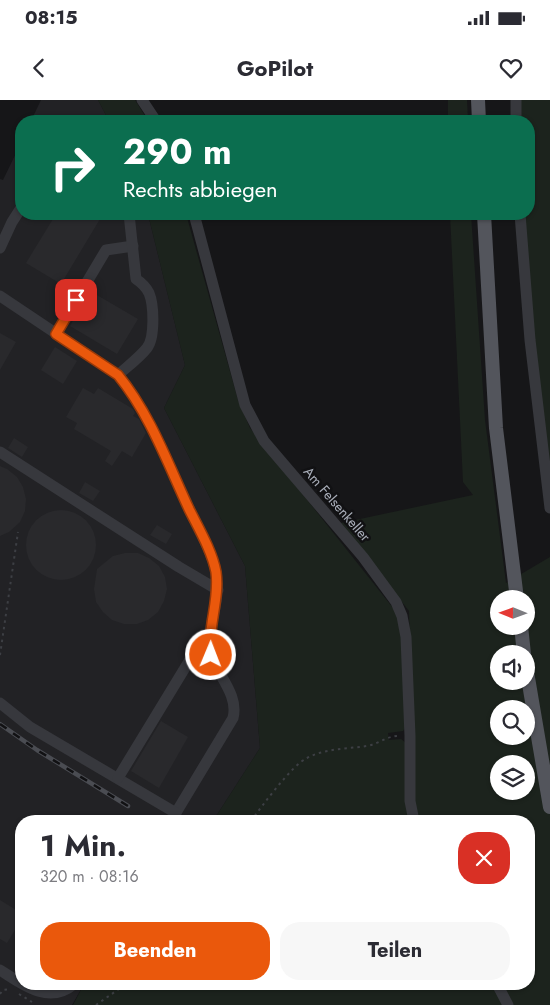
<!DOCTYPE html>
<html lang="de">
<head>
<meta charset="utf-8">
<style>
	body { margin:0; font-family:Jost,sans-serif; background:#f7f7f7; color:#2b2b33; height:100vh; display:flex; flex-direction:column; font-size:19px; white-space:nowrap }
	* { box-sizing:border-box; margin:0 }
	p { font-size:16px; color:#7c7c81 }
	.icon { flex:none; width:28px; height:28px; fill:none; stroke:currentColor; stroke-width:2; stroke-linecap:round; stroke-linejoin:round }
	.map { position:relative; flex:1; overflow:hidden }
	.panel { position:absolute; left:15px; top:715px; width:520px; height:175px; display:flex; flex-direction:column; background:#fff; border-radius:20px; box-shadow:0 1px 4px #0004 }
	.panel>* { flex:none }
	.guide { position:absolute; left:15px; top:15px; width:520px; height:105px; border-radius:20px; box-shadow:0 1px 4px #0004; background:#0b6e4f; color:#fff; overflow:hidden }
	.needle { width:32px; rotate:271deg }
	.buttons { position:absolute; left:490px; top:490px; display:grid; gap:10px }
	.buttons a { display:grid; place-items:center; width:45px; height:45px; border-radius:50%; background:#fff; box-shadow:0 1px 4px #0004; font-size:25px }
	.pin { position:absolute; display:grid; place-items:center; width:42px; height:42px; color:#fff; margin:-21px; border-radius:10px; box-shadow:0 2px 8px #0006 }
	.me { position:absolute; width:55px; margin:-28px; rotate:1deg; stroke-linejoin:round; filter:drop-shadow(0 0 4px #0008) }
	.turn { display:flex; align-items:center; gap:18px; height:105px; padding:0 25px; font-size:22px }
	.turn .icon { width:65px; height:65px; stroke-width:2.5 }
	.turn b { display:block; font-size:35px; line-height:42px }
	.round { display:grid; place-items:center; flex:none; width:52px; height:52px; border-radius:20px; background:#f7f7f7 }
	.summary { display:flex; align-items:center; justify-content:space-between; height:85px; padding:0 25px }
	h1 { font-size:30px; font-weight:700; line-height:38px }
	.button { display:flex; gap:10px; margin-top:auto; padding:10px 25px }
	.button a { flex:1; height:58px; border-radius:20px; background:#ea580c; color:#fff; font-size:20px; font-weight:700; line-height:58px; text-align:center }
	.button a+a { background:#f7f7f7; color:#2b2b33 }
	.status { display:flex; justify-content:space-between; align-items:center; height:35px; padding:0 25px; background:#fff; direction:ltr }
	.status svg { height:14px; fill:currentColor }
	header { display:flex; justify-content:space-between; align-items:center; height:65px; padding:0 25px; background:#fff; font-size:22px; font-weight:700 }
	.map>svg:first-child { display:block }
	.built { fill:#222225 }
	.green { fill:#1c231d; fill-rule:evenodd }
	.building { fill:#29292c }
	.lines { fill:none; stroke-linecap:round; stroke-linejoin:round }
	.path { stroke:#3d3f44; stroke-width:2; stroke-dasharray:2.5 4; stroke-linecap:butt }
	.minor { stroke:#37383d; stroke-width:11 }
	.major { stroke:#53555c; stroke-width:14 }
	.rail-casing { stroke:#4a4c52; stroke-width:4.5 }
	.rail { stroke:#111113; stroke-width:2.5; stroke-dasharray:8; stroke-linecap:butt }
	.route-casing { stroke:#983908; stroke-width:12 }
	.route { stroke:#ea580c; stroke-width:9 }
	.labels { text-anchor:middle; stroke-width:5; stroke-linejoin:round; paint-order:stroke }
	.street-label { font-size:14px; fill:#a8adb8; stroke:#111113 }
</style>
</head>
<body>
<div class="status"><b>08:15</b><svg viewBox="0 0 49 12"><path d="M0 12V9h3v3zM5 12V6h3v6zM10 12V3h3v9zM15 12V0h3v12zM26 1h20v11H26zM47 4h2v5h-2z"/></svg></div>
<header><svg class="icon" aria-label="back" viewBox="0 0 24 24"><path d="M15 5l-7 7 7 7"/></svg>GoPilot<svg class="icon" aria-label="heart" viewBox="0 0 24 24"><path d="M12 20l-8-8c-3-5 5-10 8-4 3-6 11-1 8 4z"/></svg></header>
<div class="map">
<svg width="550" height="905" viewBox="0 0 550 905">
	<rect width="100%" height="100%" fill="#161618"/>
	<!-- built -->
	<g class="built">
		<path d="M41,0H98L109,21H31Z"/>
		<path d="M21,43V114H148L185,265L164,308L245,466L260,648L213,721H21V884H84L72,905H0V79L3,80Z"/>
	</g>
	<!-- green -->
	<g class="green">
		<path d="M98,0H135L148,21H109Z"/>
		<path d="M448,0H467L468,21H448Z"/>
		<path d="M521,0H550V373L534,246L524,114H529V21H521Z"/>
		<path d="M148,114H186L238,300L250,328L401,518L406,627L403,631L388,633L389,640L401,639L407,644L408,721H213L260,648L245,466L164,308L185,265Z"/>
		<path d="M450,114H471L485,320L506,483L550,457V905H511L499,884H529V721H417L415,709L409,511L341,423L473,395L463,382ZM499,499H526V526H499ZM499,554H526V581H499ZM499,609H526V636H499ZM499,664H526V691H499Z"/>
		<path d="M84,884H493L504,905H73Z"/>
	</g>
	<!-- building -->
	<g class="building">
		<path d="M56,114H103L61,184L26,163Z"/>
		<path d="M90,191L138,219L117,254L70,226Z"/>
		<path d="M0,233L16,242L0,270Z"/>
		<path d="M55,247L77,261L63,284L41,270Z"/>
		<path d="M83,288L94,294L98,288L133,309L135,313L133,316L139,319L146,333L132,357L122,351L112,366L105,361L111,351L74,329L77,323L66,317Z"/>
		<path d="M14,338L28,347L22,357L8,348Z"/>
		<path d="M0,366L7,369L17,377L23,387L26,399L25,411L20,422L9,432L0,436Z"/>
		<path d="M85,382L100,391L93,401L79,393Z"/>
		<circle cx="61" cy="445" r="35"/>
		<path d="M157,425L172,434L166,444L150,435Z"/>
		<path d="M125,453H138L149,458L159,466L165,477L167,489L164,501L158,512L148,520L137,524H124L112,520L103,512L96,502L94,489L97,469L113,456Z"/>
		<path d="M161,621L188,637L159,688L131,671Z"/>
		<path d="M0,800L21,813V820L7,843L0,839Z"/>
	</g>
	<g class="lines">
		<!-- path -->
		<g class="path">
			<path d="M0,555L18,432"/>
			<path d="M251,721C262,706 292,665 307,658C326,648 347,649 367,646C379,644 388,635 400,636"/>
			<path d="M0,894L3,890L10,889"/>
			<path d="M19,894L32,902"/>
			<path d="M96,905L126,884"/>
		</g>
		<!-- minor -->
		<g class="minor">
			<path d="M142,0L156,21"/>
			<path d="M516,0V21"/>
			<path d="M194,114L245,305L264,341L363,457L396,502L402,516L406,537L410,636V701L414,721"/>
			<path d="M520,114L530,240L550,408"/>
			<path d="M0,148L12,122L21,108"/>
			<path d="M0,196L118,275C150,314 168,364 189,409C198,429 212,451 216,472C216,478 218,485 217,491C217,511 205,536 211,555C218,576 239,595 233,618L171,721"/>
			<path d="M56,234L106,150L133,146"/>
			<path d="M118,275C128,266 139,258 147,248C155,238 154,205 149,193C146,187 142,183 136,179L129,114"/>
			<path d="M0,352L179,467L218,490"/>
			<path d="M0,603L30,627L176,713"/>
			<path d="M118,678L194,553L210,546"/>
			<path d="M0,870C23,885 49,905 74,884"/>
			<path d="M497,884L508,905"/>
		</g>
		<!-- major -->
		<g class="major">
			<path d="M478,0L479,21"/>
			<path d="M484,114L496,328L517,499"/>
			<path d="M521,526L524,554"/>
			<path d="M526,566L550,707"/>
		</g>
		<!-- rail casing -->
		<g class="rail-casing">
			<path id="rail" d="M0,624L37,650L128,706"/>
		</g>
		<!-- rail -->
		<use href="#rail" class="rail"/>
	</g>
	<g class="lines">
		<!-- route casing -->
		<g class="route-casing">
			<path id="route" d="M76,200L56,234L118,275C150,314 168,364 189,409C199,429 212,451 216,472C220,500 207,527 211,555"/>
		</g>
		<!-- route -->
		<use href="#route" class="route"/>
	</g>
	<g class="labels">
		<!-- street labels -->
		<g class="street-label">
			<text transform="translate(337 404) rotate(49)" y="5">Am Felsenkeller</text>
		</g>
	</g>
</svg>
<div class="buttons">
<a><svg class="needle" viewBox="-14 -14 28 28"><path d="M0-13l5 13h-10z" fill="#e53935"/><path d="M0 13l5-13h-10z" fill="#7c7c81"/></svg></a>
<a><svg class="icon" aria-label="sound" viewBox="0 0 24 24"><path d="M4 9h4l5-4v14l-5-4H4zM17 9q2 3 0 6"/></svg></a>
<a><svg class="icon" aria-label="search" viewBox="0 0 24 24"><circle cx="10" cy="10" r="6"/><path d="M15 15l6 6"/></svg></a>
<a><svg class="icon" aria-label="layers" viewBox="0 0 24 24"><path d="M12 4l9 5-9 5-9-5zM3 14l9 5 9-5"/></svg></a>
</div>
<div class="pin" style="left:76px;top:200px;background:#d93025"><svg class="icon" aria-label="arrive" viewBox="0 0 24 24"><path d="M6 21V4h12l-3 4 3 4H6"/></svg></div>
<svg class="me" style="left:211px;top:555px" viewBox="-20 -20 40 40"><circle r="17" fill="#ea580c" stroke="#fff" stroke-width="3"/><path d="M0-11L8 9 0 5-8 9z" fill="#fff"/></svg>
<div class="guide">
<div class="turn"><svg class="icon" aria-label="right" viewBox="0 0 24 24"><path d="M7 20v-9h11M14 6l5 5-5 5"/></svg><div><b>290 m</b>Rechts abbiegen</div></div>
</div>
<section class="panel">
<div class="summary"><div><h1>1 Min.</h1><p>320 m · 08:16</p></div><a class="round" style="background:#d93025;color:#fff"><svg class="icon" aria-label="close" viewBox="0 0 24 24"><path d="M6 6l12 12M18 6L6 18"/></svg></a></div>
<div class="button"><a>Beenden</a><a>Teilen</a></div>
</section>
</div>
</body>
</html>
